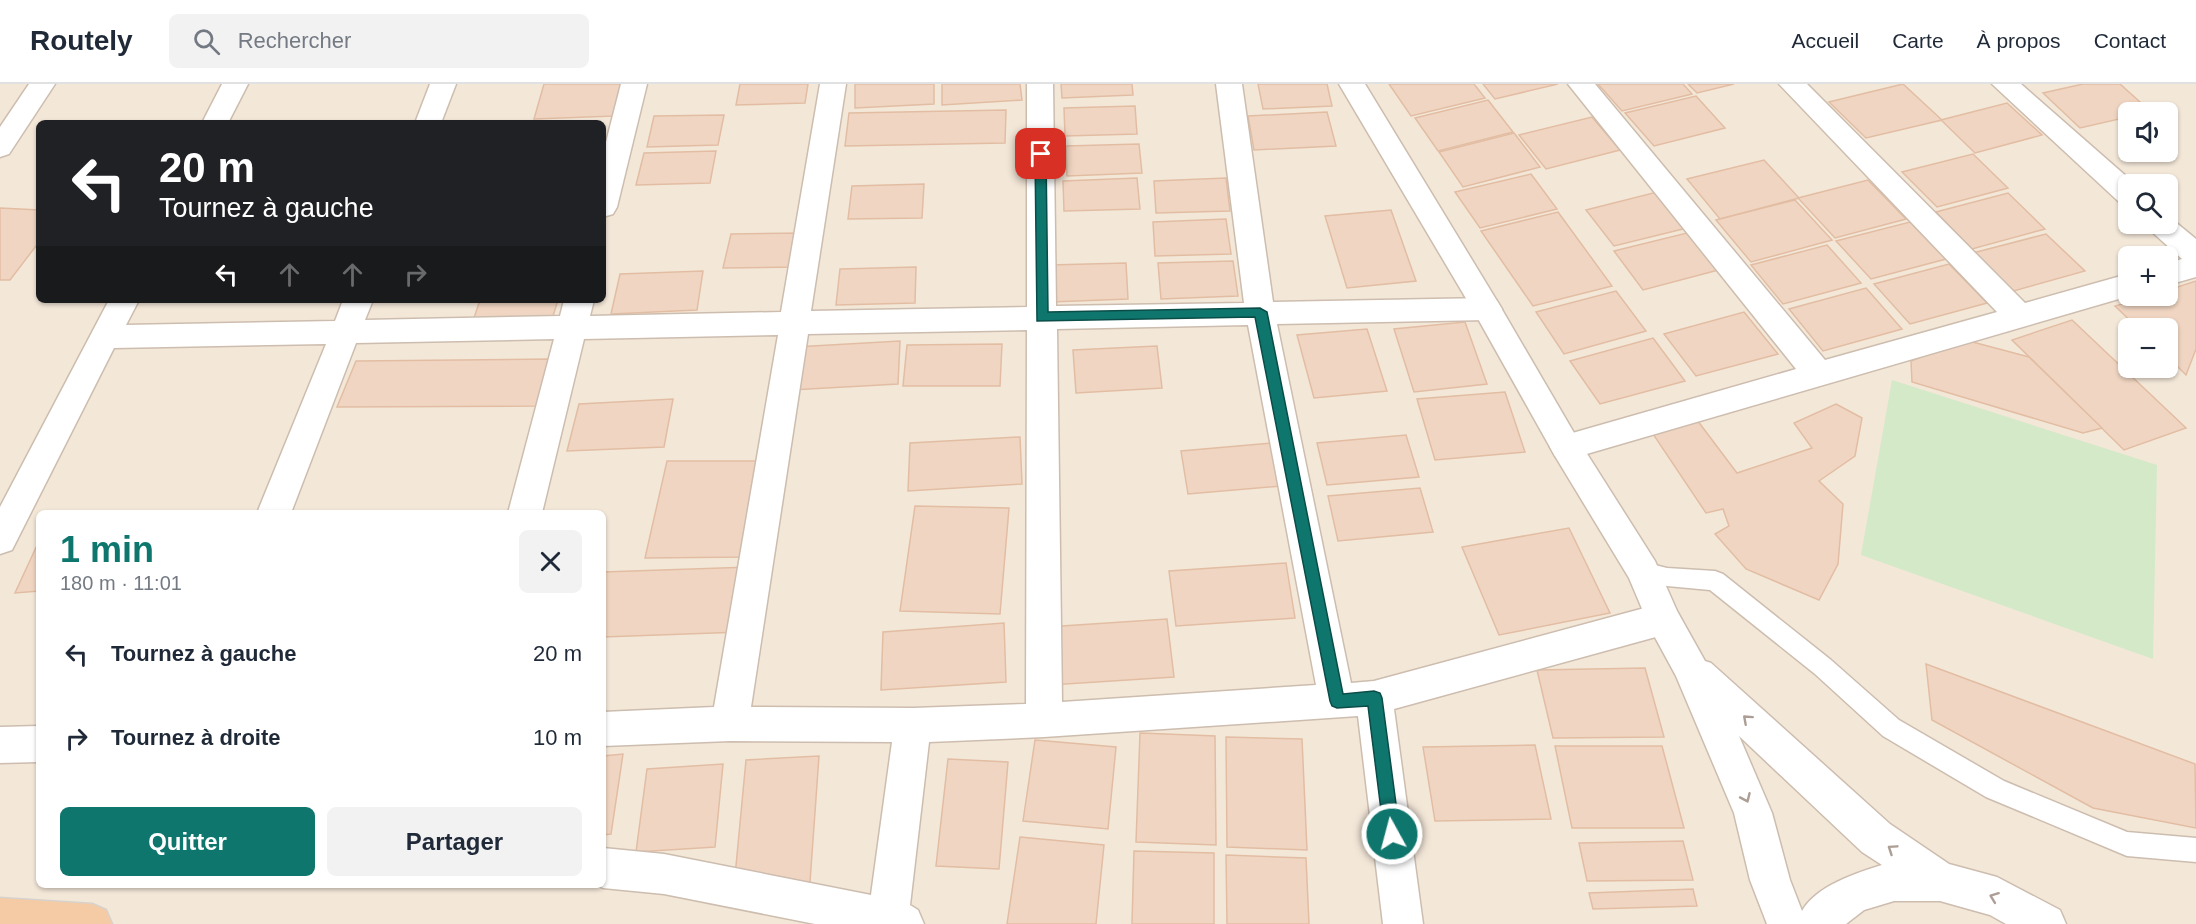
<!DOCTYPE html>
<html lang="fr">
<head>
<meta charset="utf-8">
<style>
	body { margin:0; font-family:Helvetica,sans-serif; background:#f2f2f3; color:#1f2937; height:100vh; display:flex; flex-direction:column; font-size:22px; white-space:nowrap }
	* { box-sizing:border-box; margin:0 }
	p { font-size:20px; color:#747a83 }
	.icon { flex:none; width:33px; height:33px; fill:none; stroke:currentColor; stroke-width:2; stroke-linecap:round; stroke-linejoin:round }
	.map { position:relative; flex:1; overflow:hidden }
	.panel { position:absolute; left:36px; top:426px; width:570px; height:378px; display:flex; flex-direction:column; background:#fff; border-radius:9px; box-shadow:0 2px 4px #0004 }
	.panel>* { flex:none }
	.guide { position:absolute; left:36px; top:36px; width:570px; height:183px; border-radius:9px; box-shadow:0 2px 4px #0004; background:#202124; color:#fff; overflow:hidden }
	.fabs { position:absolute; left:2118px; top:18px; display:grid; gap:12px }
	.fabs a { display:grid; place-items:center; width:60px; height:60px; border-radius:9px; background:#fff; box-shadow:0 2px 4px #0004; font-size:30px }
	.pin { position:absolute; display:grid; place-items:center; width:51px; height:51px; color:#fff; margin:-26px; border-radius:12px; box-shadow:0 3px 9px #0006 }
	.me { position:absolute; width:66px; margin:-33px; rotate:353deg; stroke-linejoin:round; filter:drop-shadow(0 0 4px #0008) }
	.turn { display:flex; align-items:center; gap:21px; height:126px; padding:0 24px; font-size:27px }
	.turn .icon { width:78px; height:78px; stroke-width:2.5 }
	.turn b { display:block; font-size:42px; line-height:51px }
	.lanes { display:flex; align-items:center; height:57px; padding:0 24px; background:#0003; justify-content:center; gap:30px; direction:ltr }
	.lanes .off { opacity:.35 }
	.round { display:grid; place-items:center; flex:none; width:63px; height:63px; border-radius:9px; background:#f2f2f3 }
	.headline { display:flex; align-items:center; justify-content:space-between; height:102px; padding:0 24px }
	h1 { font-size:36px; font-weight:800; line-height:45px; color:#0f766e }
	.action { display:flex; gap:12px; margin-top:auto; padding:12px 24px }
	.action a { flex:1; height:69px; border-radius:9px; background:#0f766e; color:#fff; font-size:24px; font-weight:800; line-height:69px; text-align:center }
	.action a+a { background:#f2f2f3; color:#1f2937 }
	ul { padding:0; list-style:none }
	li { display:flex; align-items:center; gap:18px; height:84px; padding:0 24px }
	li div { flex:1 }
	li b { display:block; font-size:22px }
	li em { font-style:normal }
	header { display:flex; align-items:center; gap:36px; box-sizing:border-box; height:84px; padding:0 30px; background:#fff; border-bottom:2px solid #e0e1e3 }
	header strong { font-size:28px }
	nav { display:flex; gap:33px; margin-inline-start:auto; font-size:21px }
	.search { width:420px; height:54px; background:#f2f2f3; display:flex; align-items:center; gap:15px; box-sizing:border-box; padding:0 21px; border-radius:9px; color:#747a83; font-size:22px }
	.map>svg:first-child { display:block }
	.residential { fill:#f3e7d8; fill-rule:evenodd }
	.green { fill:#d4e9c7 }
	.building { fill:#f0d6c2; stroke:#e2bda3; stroke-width:1.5 }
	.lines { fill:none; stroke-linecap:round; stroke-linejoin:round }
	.service-casing { stroke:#cdbdaf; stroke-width:3 }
	.minor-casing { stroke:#cdbdaf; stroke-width:3 }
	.tertiary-casing { stroke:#cdbdaf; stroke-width:3 }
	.trunk-casing { stroke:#d8d2cd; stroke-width:3 }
	.service { fill:#fff; fill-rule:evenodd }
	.minor { fill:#fff; fill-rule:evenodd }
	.tertiary { fill:#fff; fill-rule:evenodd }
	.trunk { fill:#f4cba4; fill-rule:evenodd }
	.oneway { stroke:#ac9e94 }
	.route { fill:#0f766e; stroke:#0a4d48; stroke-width:1.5 }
</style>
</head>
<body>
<header>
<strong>Routely</strong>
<div class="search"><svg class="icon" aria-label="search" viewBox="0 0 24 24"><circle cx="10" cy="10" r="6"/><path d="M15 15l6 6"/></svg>Rechercher</div>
<nav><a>Accueil</a><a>Carte</a><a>À propos</a><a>Contact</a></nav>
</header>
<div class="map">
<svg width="2196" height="840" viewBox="0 0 2196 840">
	<rect width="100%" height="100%" fill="#fcf5e9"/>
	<!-- residential -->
	<path class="residential" d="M0,0H2196V840H0ZM2128,28H2168V68H2128ZM39,39H603V216H39ZM2128,100H2168V140H2128ZM2128,172H2168V212H2128ZM2128,244H2168V284H2128ZM39,429H603V801H39Z"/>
	<!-- green -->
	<path class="green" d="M1892,296L2157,381L2153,575L1861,471Z"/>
	<!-- building -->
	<g class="building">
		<path d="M544,0H621L614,32L534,35Z"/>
		<path d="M740,0H808L805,19L736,21Z"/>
		<path d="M855,0H934V20L855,24Z"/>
		<path d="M942,0H1020L1022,16L942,21Z"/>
		<path d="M1061,0H1132L1133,11L1062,14Z"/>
		<path d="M1258,0H1327L1332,22L1263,25Z"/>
		<path d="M1389,0H1474L1485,14L1411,32Z"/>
		<path d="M1483,0H1558L1495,15Z"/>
		<path d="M1598,0H1683L1692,10L1622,27Z"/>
		<path d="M1688,0H1734L1697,9Z"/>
		<path d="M1903,0L1942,36L1866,54L1829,18Z"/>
		<path d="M2083,0H2120L2151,28H2128V33L2080,44L2043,9Z"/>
		<path d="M1696,12L1725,44L1654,62L1625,29Z"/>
		<path d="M1488,16L1513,48L1438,67L1415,34Z"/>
		<path d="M2007,19L2042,51L1975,69L1941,36Z"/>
		<path d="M1135,22L1137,50L1065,52L1064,24Z"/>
		<path d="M1006,26L1005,59L845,62L849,29Z"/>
		<path d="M1327,28L1336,62L1254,66L1248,32Z"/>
		<path d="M724,31L718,61L647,63L654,32Z"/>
		<path d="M1592,33L1620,66L1546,85L1519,51Z"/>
		<path d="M1514,49L1540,83L1463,103L1439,68Z"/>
		<path d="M1139,60L1142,89L1067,92L1066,62Z"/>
		<path d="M716,67L710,99L636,101L644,69Z"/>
		<path d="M1973,70L2008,104L1937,123L1902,88Z"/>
		<path d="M1764,76L1799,114L1720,135L1687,95Z"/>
		<path d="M1531,90L1557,125L1480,144L1455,108Z"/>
		<path d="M1137,94L1140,125L1064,127L1063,97Z"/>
		<path d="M1226,94L1230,127L1156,129L1154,97Z"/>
		<path d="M1868,96L1906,135L1835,154L1798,114Z"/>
		<path d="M924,100L922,134L848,135L852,102Z"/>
		<path d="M1661,107L1691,143L1614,162L1586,126Z"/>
		<path d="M2008,109L2045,145L1972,165L1936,128Z"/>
		<path d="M1795,116L1832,156L1751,178L1716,136Z"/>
		<path d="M0,124L39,126V158L10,196H0Z"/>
		<path d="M1391,126L1416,197L1347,204L1325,132Z"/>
		<path d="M1558,128L1612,202L1533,222L1481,147Z"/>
		<path d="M1226,135L1231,170L1155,172L1153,138Z"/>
		<path d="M1910,138L1946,175L1871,195L1836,157Z"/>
		<path d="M1691,148L1722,185L1643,206L1614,167Z"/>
		<path d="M805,149L800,183L723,184L731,150Z"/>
		<path d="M2046,150L2085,187L2010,208L1973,169Z"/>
		<path d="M1827,161L1861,199L1783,220L1751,181Z"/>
		<path d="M1233,177L1238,212L1161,215L1158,179Z"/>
		<path d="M1126,179L1128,215L1051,218L1050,181Z"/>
		<path d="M1949,180L1987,219L1910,240L1874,200Z"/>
		<path d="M916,183L915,219L836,221L840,185Z"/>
		<path d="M703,187L697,226L611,230L620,190Z"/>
		<path d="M2196,197V265L2186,291L2168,273V244H2138L2115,222L2150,212H2168V206Z"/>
		<path d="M1866,204L1902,245L1823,267L1789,225Z"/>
		<path d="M1616,207L1646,247L1564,270L1536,228Z"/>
		<path d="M480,216H558L553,232L474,234Z"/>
		<path d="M1744,228L1778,270L1696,292L1664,250Z"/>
		<path d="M2072,236L2186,344L2124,366L2012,256Z"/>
		<path d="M1465,238L1487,300L1414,308L1394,245Z"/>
		<path d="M1367,245L1387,307L1314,314L1297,251Z"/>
		<path d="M1653,254L1685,297L1600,320L1570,277Z"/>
		<path d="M1965,256L2029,273L2102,344L2083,349L1912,298L1911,277Z"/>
		<path d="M900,257L898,300L791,306L795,263Z"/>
		<path d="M1002,260L1000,302H903L907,261Z"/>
		<path d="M1157,262L1162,304L1076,309L1073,266Z"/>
		<path d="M551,275L537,322L337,323L356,277Z"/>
		<path d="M1505,308L1525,368L1435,376L1417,315Z"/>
		<path d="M673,315L664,363L567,367L579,320Z"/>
		<path d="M1836,320L1862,334L1855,372L1819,397L1843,420L1838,480L1819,516L1746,485L1715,450L1729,442L1723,425L1706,429L1653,350L1697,336L1737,389L1812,364L1794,339Z"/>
		<path d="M1406,351L1419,393L1327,401L1317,359Z"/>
		<path d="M1020,353L1022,400L908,407L910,359Z"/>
		<path d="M1272,359L1281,402L1188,410L1181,367Z"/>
		<path d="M667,377H767L749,473L645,474Z"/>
		<path d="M1420,404L1433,448L1338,457L1328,412Z"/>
		<path d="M915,422L1009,424L1000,530L900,527Z"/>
		<path d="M1569,444L1610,529L1499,551L1462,463Z"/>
		<path d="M39,457V507L15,509Z"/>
		<path d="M1286,479L1295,534L1176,542L1169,487Z"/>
		<path d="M750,483L741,548L603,553V488Z"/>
		<path d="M1167,535L1174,593L1050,601L1047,543Z"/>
		<path d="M1004,539L1006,598L881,606L883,548Z"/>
		<path d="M1926,580L2195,680L2196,744L2093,724L1932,636Z"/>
		<path d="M1645,584L1664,653L1553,654L1537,586Z"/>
		<path d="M1140,649L1215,652L1216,761L1136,758Z"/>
		<path d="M1226,653L1302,655L1307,766L1227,763Z"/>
		<path d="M1035,656L1116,663L1108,745L1023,737Z"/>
		<path d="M1535,661L1551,735L1435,737L1423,663Z"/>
		<path d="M1555,662H1662L1684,744H1572Z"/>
		<path d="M623,670L611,750L603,751V672Z"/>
		<path d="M819,672L810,798L734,803L746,676Z"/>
		<path d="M948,675L1008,678L999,785L936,782Z"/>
		<path d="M723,680L715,763L636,768L647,685Z"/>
		<path d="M1020,753L1104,761L1096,840H1007Z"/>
		<path d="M1683,757L1693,796L1587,797L1579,759Z"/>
		<path d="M1134,767L1214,769V840H1132Z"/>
		<path d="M1226,771L1306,774L1309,840H1227Z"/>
		<path d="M1693,805L1697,822L1593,825L1589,809Z"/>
	</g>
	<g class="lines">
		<!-- service casing -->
		<g class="service-casing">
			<path id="service" d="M1643,478L1667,484L1715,487L1723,490L1831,576L1899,636L2004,697L2127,748L2196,754V778L2127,772L1986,713L1883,652L1815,590L1710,506L1667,502L1635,494L1632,487L1635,480Z"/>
		</g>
		<!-- minor casing -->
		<g class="minor-casing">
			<g id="minor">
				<path d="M29,0H55L9,70L0,73V43Z"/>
				<path d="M222,0H248L228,39H202Z"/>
				<path d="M430,0H456L441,39H415Z"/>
				<path d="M621,0H647L617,123L613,130L603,133V70Z"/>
				<path d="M820,0H846L811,227L1027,223V0H1053L1056,222L1244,219L1216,0H1242L1273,218L1487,214L1497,217L1502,225L1497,233L1487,236L1277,240L1351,599L1374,597L1663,519L1675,524L1681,535L1675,546L1663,551L1394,625L1423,840H1383L1358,632L1044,653L929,658L910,821L918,826L924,840H815L664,810L603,804L597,801H603V764L664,770L871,811L892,658L730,657L603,662V628L714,623L778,251L584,255L542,429H508L554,255L356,259L291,429H257L326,260L114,264L12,466L0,470V423L109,216H139L126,241L335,237L343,216H373L365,236L560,232L564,216H594L590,232L781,228ZM1248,241L1316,601L1062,618L1057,245ZM1027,246L1026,620L913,624L751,623L808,250Z"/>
				<path d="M1568,0H1595L1825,276L1997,228L1779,0H1807L2025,219L2128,190L2129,212L1566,376L1555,372L1550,363L1555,354L1796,285Z"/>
				<path d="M1992,0H2021L2135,100H2128V120L2118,117Z"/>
				<path d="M2168,132L2196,155V193L2168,201V179L2182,175L2151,147L2147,140H2168Z"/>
				<path d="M39,642V678L0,679V643Z"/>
			</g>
		</g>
		<!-- tertiary casing -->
		<g class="tertiary-casing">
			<path id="tertiary" d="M1339,0H1365L1497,217L1577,354L1655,477L1677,527L1705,577L1711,579L1890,740L1949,780L1997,793L2060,826L2066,840H2006L1990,831L1940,817H1894L1864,826L1846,840H1767L1750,796L1734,729L1676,592L1651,546L1629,494L1555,372L1477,233ZM1739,652L1862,768L1882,781C1856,789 1816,802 1802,827L1790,796L1772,729Z"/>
		</g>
		<!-- trunk casing -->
		<g class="trunk-casing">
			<path id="trunk" d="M0,814L92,820L106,826L112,840H0Z"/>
		</g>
		<!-- service -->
		<use href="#service" class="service"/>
		<!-- minor -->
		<use href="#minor" class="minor"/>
		<!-- tertiary -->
		<use href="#tertiary" class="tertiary"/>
		<!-- trunk -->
		<use href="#trunk" class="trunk"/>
	</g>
	<!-- one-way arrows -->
	<defs><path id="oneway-chevron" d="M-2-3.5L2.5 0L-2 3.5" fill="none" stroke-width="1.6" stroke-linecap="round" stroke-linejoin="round" transform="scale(1.5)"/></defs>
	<g class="oneway">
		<use href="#oneway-chevron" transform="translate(1747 635) rotate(-138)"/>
		<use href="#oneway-chevron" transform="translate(1746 714) rotate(66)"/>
		<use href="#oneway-chevron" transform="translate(1892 765) rotate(-146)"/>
		<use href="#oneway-chevron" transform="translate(1994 813) rotate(-159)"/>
	</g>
	<!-- route -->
	<path class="route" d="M1041,66L1046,70L1048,228L1260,224L1267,228L1343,610L1374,607L1380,609L1382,614L1400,750L1397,755L1392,758L1386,755L1384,750L1368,622L1337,624L1332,622L1330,617L1255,233L1037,237L1035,70Z"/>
</svg>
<div class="fabs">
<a><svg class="icon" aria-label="sound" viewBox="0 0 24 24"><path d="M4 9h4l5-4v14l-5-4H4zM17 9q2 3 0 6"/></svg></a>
<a><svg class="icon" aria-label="search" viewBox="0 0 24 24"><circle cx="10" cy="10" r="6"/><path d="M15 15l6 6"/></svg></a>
<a>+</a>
<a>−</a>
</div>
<div class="pin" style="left:1041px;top:70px;background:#d93025"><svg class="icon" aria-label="arrive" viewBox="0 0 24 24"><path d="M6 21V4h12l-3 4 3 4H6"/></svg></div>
<svg class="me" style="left:1392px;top:750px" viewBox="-20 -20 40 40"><circle r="17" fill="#0f766e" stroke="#fff" stroke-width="3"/><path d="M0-11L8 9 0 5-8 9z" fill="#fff"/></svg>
<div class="guide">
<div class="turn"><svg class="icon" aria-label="left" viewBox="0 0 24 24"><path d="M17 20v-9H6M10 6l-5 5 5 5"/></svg><div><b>20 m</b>Tournez à gauche</div></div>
<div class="lanes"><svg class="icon" aria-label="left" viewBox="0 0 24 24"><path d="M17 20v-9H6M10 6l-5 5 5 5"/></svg><svg class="icon off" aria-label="ahead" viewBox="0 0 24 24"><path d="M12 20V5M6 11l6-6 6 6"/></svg><svg class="icon off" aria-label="ahead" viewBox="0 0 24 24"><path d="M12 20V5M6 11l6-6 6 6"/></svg><svg class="icon off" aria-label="right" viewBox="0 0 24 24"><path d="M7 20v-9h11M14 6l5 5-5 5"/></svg></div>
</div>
<section class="panel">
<div class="headline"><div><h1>1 min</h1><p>180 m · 11:01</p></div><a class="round"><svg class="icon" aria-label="close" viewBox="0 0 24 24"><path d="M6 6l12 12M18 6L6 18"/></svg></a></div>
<ul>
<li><svg class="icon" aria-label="left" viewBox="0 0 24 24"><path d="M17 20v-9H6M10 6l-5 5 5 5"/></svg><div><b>Tournez à gauche</b></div><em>20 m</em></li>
<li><svg class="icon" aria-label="right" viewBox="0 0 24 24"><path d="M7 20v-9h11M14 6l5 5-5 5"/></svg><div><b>Tournez à droite</b></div><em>10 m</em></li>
</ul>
<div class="action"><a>Quitter</a><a>Partager</a></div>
</section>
</div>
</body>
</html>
